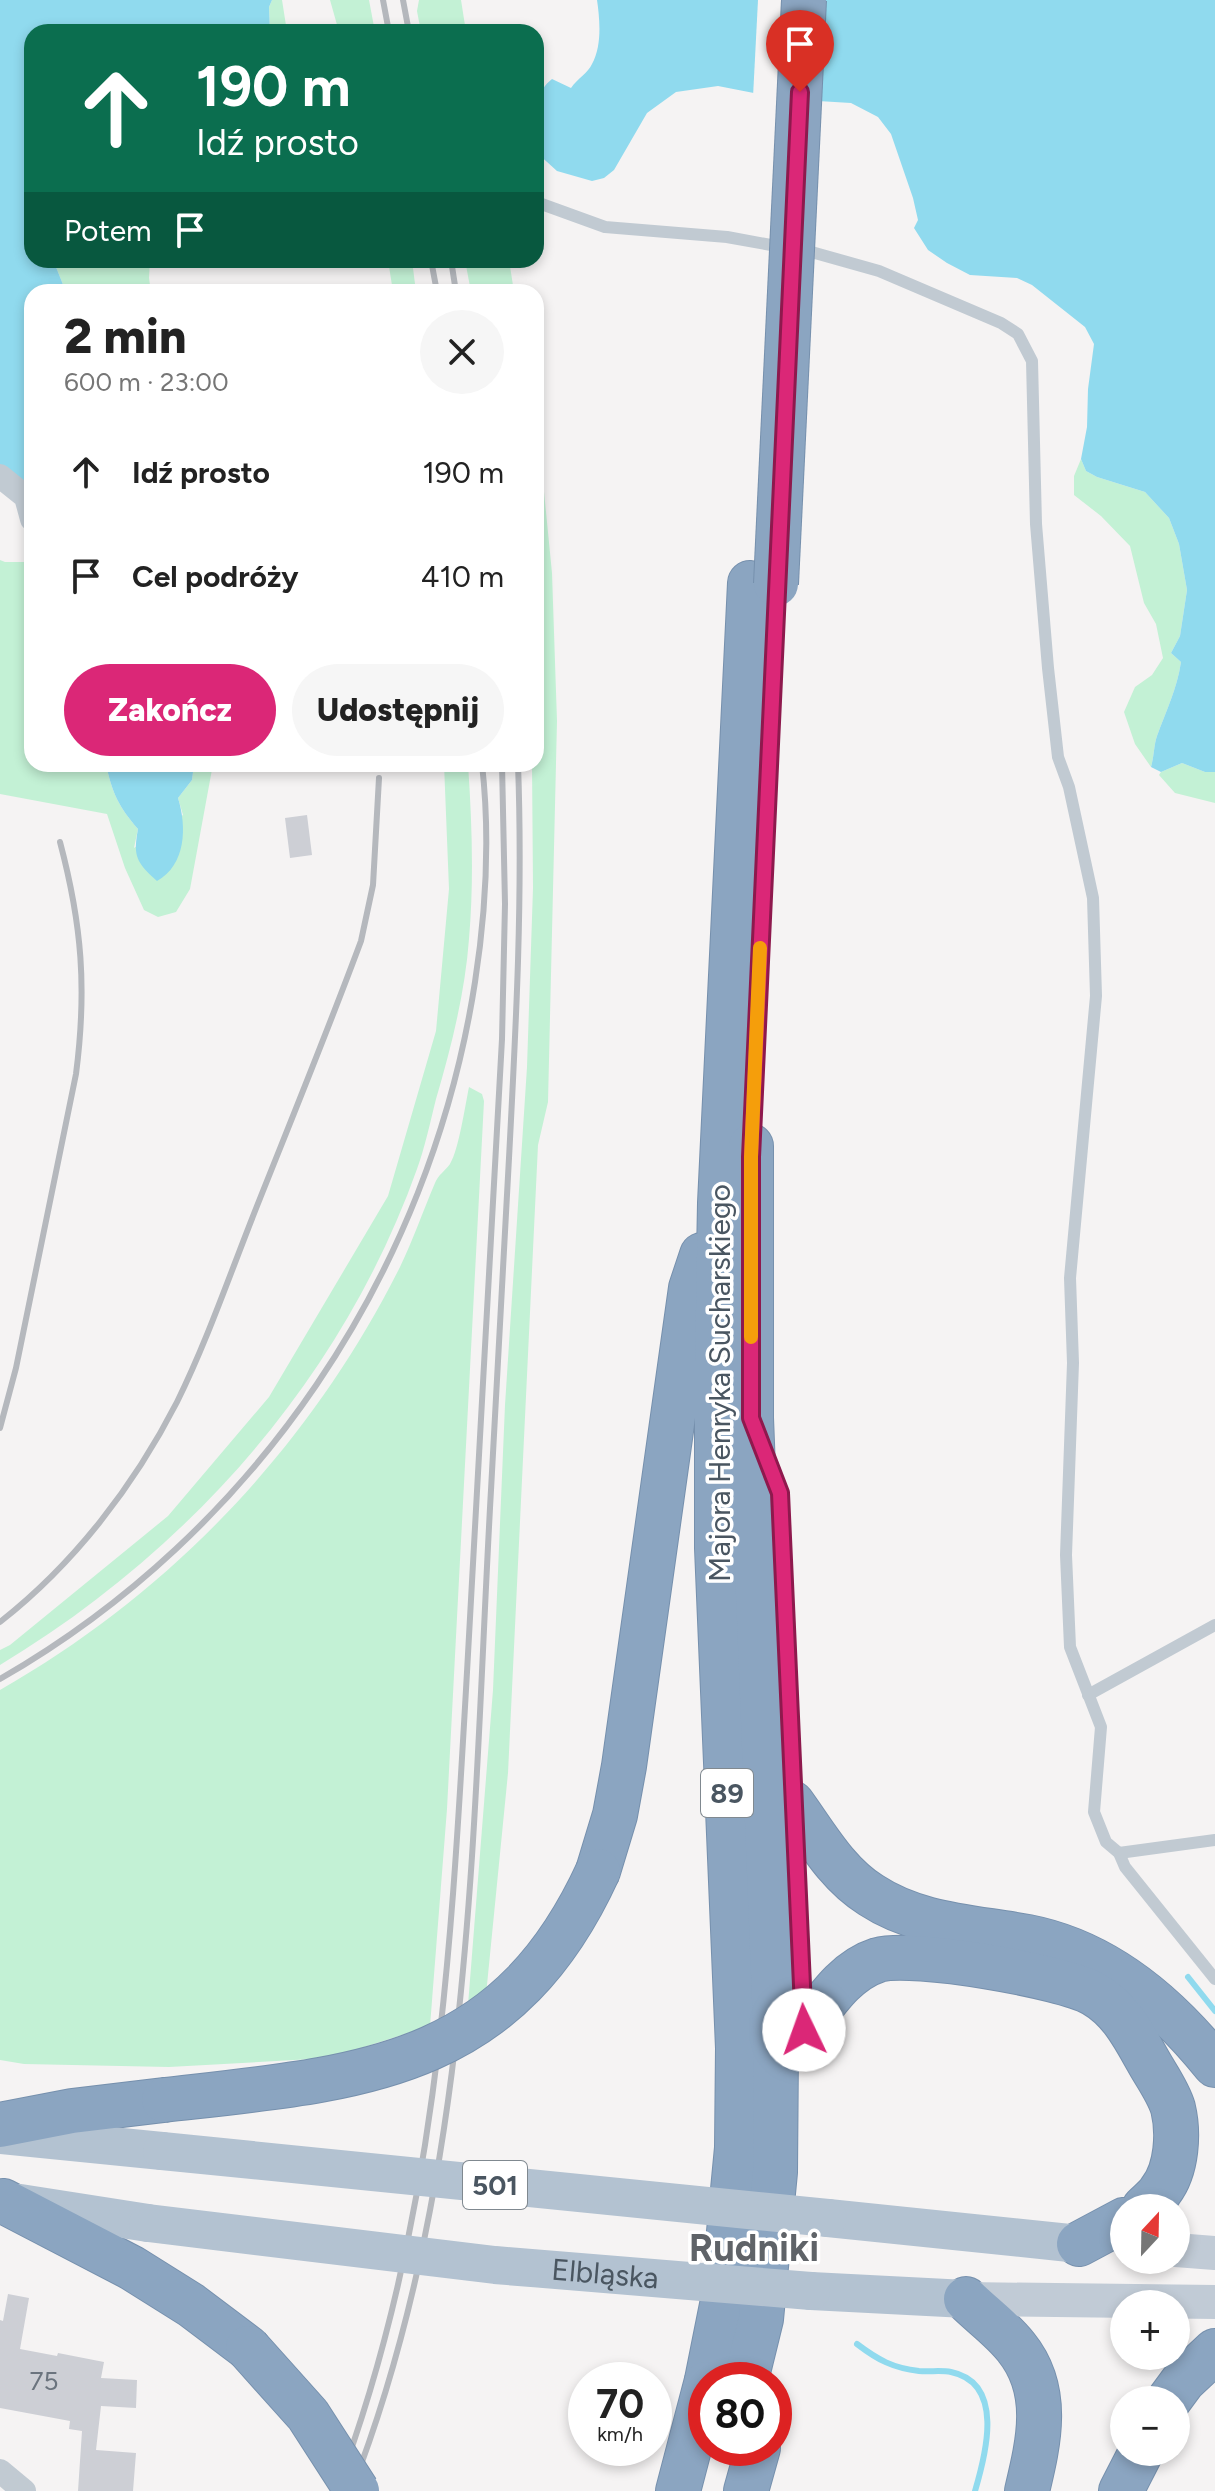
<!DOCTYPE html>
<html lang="pl">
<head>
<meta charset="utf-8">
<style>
	body { margin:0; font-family:Figtree,sans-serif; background:#f6f6f6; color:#222; height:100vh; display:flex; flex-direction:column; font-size:30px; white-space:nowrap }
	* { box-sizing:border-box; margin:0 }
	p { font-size:26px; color:#767676 }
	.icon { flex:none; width:44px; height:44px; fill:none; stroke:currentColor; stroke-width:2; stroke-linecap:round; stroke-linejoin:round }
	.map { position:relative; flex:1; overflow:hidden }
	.panel { position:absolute; left:24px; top:284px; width:520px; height:488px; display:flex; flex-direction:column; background:#fff; border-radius:24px; box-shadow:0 4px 12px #0003 }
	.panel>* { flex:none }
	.banner { position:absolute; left:24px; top:24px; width:520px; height:244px; border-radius:24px; box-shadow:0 4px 12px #0003; background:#0b6e4f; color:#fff; overflow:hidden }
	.needle { width:52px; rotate:22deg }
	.fabs { position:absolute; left:1110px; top:2194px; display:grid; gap:16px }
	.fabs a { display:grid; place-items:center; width:80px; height:80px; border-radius:50%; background:#fff; box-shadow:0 4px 12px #0003; font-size:40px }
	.speed { position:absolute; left:568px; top:2362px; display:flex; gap:16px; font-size:40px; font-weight:700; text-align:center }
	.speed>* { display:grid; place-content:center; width:104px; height:104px; border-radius:50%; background:#fff; box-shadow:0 4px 12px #0003; line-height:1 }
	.speed small { font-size:20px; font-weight:400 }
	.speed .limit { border:12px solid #d22; background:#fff; color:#111 }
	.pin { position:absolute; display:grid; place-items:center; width:68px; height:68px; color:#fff; margin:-82px -34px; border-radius:50% 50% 50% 0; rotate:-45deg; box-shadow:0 0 8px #0007 }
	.pin .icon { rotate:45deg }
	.me { position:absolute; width:88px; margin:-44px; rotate:357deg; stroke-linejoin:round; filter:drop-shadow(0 0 6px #0008) }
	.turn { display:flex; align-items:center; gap:28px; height:168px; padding:0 40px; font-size:36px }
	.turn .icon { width:104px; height:104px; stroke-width:2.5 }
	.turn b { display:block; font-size:56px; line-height:68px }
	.then { display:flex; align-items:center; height:76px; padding:0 40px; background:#0003; gap:16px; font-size:30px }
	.round { display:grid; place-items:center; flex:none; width:84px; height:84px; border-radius:42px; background:#f6f6f6 }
	.head { display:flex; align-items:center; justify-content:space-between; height:136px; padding:0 40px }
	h1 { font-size:48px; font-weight:800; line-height:60px }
	.primary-button { display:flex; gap:16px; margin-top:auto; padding:16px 40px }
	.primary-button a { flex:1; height:92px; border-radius:48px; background:#db2777; color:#fff; font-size:32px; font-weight:800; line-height:92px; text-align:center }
	.primary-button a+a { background:#f6f6f6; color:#222 }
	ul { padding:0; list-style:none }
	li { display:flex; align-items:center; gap:24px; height:104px; padding:0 40px }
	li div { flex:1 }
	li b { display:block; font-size:30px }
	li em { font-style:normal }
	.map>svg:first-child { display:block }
	.green { fill:#c3f1d5 }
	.water { fill:#90daee }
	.pier { fill:#f5f3f3 }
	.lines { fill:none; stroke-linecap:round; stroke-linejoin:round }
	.stream { stroke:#90daee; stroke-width:6 }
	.building { fill:#cdcfd5 }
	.highway-casing { stroke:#7690ad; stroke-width:46 }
	.lane { stroke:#c1cad2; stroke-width:12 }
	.street { stroke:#c1cad2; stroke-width:24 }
	.secondary { stroke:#c1cbd6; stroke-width:34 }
	.primary { stroke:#b3c2d1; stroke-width:38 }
	.highway { stroke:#8ba5c1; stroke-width:44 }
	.rail { stroke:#b5b8bd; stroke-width:6 }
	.highway-bridge-casing { stroke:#7690ad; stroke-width:46; stroke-linecap:butt }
	.primary-bridge { stroke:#b3c2d1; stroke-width:38 }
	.highway-bridge { stroke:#8ba5c1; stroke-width:44 }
	.route-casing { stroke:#8e194d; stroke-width:20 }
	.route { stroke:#db2777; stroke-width:14 }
	.slow { stroke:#f59e0b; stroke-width:14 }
	.labels { text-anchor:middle; stroke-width:7; stroke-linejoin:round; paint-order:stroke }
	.number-label { font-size:26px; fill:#6b747e }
	.shield { fill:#fff; stroke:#808990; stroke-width:2 }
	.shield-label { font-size:28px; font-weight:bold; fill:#4a5661 }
	.street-label { font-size:30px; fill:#4a5661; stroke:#fff }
	.district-label { font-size:38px; font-weight:bold; fill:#5f6368; stroke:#fff }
</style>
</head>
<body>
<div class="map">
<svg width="1215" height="2491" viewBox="0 0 1215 2491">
	<rect width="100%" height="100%" fill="#f5f3f3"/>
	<!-- green -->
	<g class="green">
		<path d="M272,0H282L287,32H270L269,7Z"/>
		<path d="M330,0H369L375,32H339Z"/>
		<path d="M419,0H461L466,32H421L417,11Z"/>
		<path d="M56,260H150L149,278L151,292H66L56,267Z"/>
		<path d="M388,260H412L416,292H393Z"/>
		<path d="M465,260H509L514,292H471Z"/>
		<path d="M536,410L552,573L557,721L548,1102L538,1145L508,1773L486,1995L468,2005L493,1690L505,1405L527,1067L533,888L532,764H536Z"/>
		<path d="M1081,459L1086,471L1097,477L1145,492L1169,518L1179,544L1187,590L1180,636L1171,653L1181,662C1177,689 1166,711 1157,736C1154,744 1154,757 1151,767L1135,744L1124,712L1135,687L1152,675L1163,658L1156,624L1144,603L1130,546L1101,516L1074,495V476Z"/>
		<path d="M0,560L5,562H32V764H106C112,793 119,807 138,829L134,848L183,815L178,798L192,780L194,764H213L190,889L176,912L158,917L144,910L125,868L107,814L0,794Z"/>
		<path d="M1182,763L1205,772H1215V803L1175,793L1159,775L1161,772Z"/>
		<path d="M444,764H468C472,823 474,880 469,939C465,993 451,1048 436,1099C430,1123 425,1147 417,1169C342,1379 189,1551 0,1665V1650L10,1645L168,1516L269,1397L388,1196L436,1031L449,889Z"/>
		<path d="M469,1087L482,1094L484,1101L447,1809L430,2026L330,2058L169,2067L24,2064L0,2060V1690C173,1591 310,1446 400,1267C413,1240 423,1211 435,1183C438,1175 445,1171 450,1164C459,1149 465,1106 469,1087Z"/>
	</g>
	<!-- water -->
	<g class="water">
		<path d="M0,0H272L269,7L270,32H32V260H56V267L66,292H32V509L0,471Z"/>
		<path d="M597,0H1215V772H1205L1182,763L1161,772L1151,767C1154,757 1154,744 1157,736C1166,711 1177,689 1181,662L1171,653L1180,636L1187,590L1179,544L1169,518L1145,492L1097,477L1086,471L1081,459L1087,427L1088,389L1094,344L1085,327L1032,285L1017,278L970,275L947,263L928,250L914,228L918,220L913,198L891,134L878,117L851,103L785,99L718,86L676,92L647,113L614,170L604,178L592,181L557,171L536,152C536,126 530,96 552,79L571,88C577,79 588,73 592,64C602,46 600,20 597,0Z"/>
		<path d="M106,764H194L192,780L178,798C187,827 186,865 157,881C136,862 133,856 138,829C119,807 112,793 106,764Z"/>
	</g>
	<!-- pier -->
	<path class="pier" d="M758,0H825L785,103L753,97Z"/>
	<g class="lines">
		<!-- stream -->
		<g class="stream">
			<path d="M1188,1977L1215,2011"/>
			<path d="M857,2344C878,2360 893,2368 919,2371C930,2372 941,2370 951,2372C1005,2383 986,2454 975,2491"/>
		</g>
	</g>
	<!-- building -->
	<g class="building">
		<path d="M307,815L312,855L290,858L285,818Z"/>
		<path d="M8,2294L29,2298L20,2349L57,2356L58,2353L104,2362L101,2378L137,2380L136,2408L101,2406L96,2450L136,2453L133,2491H78L82,2431L69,2429L70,2421L0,2408V2320L3,2321Z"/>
	</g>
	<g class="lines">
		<!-- highway casing -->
		<g class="highway-casing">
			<g id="highway">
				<path d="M792,1803C816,1836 836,1873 871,1895C918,1926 974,1927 1028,1937C1105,1952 1167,2005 1215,2065"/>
				<path d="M598,1871L615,1815L624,1766L691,1288L702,1255"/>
				<path d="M804,2030C825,2003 844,1971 878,1960C912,1950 1063,1976 1094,1994C1120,2009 1133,2034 1147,2059C1155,2074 1168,2091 1173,2108C1179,2133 1177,2169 1161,2190C1157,2197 1150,2202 1144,2208"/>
				<path d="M0,2125L72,2111L164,2100"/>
				<path d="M3,2201L132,2268L191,2305L248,2348"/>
				<path d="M1079,2244L1124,2220"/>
				<path d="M966,2299C982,2315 1002,2329 1016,2347C1051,2390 1039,2441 1027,2491"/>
				<path d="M707,2380L722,2305L737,2148L738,2048L717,1548V1362L720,1203L750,583"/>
				<path d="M746,2380L761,2319L775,2172L776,2050L751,1418V1146"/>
				<path d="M1169,2400L1183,2381L1215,2351"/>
				<path d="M678,2491L706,2384"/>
				<path d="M746,2491L758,2448"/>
				<path d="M1121,2491L1141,2452"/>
			</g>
		</g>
		<!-- lane -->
		<g class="lane">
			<path d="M505,31V32"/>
			<path d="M536,202L605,227L727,237L815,253L879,271L1001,323L1018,334L1032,361L1036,524L1048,668L1058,757L1069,787L1093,898L1096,996L1070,1278L1073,1363L1066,1555L1070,1647L1101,1727L1094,1812L1106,1842L1119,1853L1125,1867L1215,1979"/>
			<path d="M1088,1695L1215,1625"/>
			<path d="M1119,1853L1215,1840"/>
		</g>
		<!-- street -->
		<g class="street">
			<path d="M0,476L26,497L32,519"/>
			<path d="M0,2471L24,2491"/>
		</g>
		<!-- secondary -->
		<g class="secondary">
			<path d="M1176,2250L1215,2253"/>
			<path d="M966,2299L1215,2302"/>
		</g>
		<!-- primary -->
		<g class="primary">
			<path d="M0,2135L162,2151"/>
			<path d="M20,2203L148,2223"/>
			<path d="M828,2218L1079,2244"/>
			<path d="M811,2291L966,2299"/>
		</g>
		<!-- highway -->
		<use href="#highway" class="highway"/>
		<!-- rail -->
		<g class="rail">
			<path d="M383,0L389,32"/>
			<path d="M403,0L409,32"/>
			<path d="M431,260L437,292"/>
			<path d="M451,260L456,292"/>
			<path d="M0,1428L16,1368L76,1074C87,989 82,925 60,842"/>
			<path d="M0,1622C74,1564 134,1486 177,1402C208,1339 231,1271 257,1206C292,1118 328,1030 361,941L373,885L379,778"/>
			<path d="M0,1679C256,1532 430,1273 475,982C486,911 490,835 482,764"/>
			<path d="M336,2491C437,2226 451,1952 467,1672C478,1461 490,1250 502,1039L505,904L502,764"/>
			<path d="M351,2491C475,2175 472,1824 491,1490C497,1379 503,1268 509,1158C516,1026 523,896 518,764"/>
		</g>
		<!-- highway-bridge casing -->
		<g class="highway-bridge-casing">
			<g id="highway-bridge">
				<path d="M776,584L804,0"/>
				<path d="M164,2100C359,2078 506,2072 598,1871"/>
				<path d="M248,2348L308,2415L357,2491"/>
			</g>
		</g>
		<!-- primary-bridge -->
		<g class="primary-bridge">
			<path d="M162,2151L828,2218"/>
			<path id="s1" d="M148,2223L495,2265L811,2291"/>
		</g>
		<!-- highway-bridge -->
		<use href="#highway-bridge" class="highway-bridge"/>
	</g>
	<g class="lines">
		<!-- route casing -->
		<g class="route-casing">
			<path id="route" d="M800,92L751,1157V1418L780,1493L804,2030"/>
		</g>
		<!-- route -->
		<use href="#route" class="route"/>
		<!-- slow -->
		<path class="slow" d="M751,1337V1157L760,948"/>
	</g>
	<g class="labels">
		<!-- number labels -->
		<g class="number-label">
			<text x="44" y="2390">75</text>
		</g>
		<!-- shield labels -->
		<g class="shield">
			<rect x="701" y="1769" width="52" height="48" rx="6"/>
			<rect x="463" y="2161" width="64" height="48" rx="6"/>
		</g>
		<g class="shield-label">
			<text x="727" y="1803">89</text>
			<text x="495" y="2195">501</text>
		</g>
		<!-- street labels -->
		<g class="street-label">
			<text transform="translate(720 1383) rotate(-90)" y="10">Majora Henryka Sucharskiego</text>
			<text dy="10" stroke="none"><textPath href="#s1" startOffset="460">Elbląska</textPath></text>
		</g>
		<!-- district labels -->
		<g class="district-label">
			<text x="754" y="2261">Rudniki</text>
		</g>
	</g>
</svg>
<div class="fabs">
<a><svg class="needle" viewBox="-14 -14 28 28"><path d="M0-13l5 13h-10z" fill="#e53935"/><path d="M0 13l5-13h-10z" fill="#767676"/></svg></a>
<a>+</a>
<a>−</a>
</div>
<div class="speed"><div>70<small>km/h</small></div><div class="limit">80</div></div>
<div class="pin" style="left:800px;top:92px;background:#d93025"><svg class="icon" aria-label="arrive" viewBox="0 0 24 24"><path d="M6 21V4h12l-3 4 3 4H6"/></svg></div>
<svg class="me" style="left:804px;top:2030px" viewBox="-20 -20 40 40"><circle r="19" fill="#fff"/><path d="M0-13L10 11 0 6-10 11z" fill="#db2777"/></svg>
<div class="banner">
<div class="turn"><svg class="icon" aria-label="ahead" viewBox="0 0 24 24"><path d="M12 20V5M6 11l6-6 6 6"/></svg><div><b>190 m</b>Idź prosto</div></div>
<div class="then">Potem<svg class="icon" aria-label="arrive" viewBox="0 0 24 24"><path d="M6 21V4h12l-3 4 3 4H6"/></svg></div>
</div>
<section class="panel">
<div class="head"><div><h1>2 min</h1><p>600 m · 23:00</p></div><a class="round"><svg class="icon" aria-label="close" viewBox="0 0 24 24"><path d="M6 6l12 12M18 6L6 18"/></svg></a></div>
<ul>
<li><svg class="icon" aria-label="ahead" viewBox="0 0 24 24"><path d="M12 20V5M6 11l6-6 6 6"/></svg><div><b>Idź prosto</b></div><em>190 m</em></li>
<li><svg class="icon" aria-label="arrive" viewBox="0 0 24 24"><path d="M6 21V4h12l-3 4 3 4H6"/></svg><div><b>Cel podróży</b></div><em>410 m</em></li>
</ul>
<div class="primary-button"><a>Zakończ</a><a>Udostępnij</a></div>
</section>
</div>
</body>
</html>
